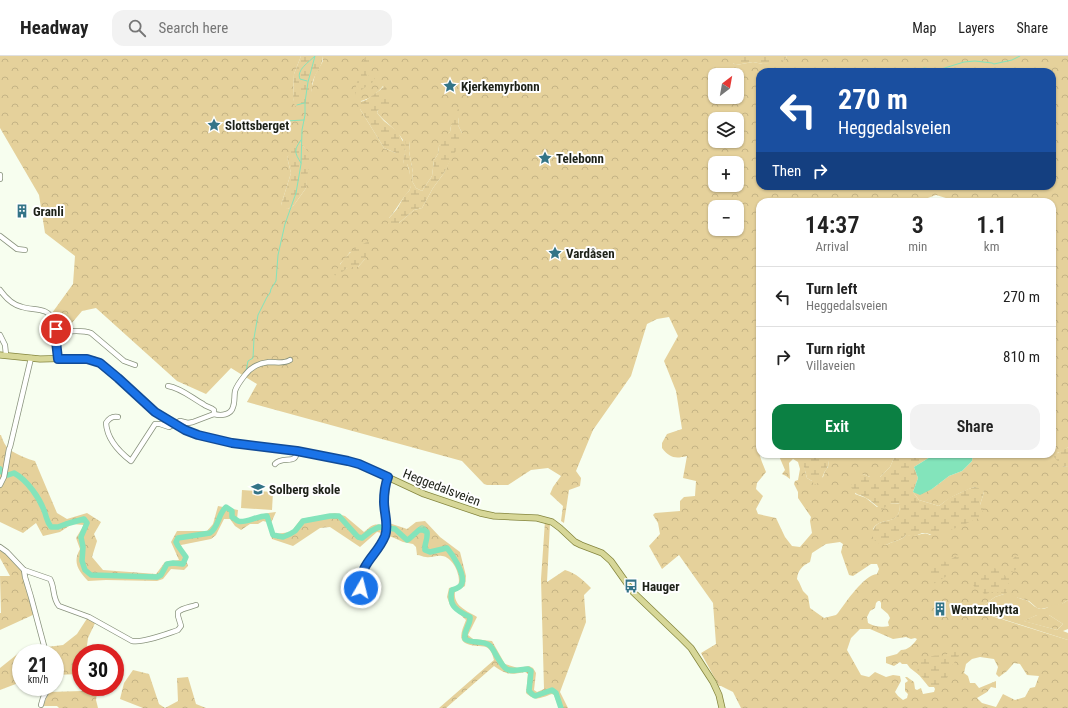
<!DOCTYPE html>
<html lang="en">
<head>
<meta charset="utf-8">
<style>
	body { margin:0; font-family:"Roboto Condensed",sans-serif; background:#f2f2f2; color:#222; height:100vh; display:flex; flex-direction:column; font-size:15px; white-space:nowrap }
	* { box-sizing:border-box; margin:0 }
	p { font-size:13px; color:#767676 }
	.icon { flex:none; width:22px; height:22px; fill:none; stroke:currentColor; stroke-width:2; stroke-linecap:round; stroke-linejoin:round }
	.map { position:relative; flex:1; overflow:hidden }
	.details { position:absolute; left:756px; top:142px; width:300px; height:260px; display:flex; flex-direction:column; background:#fff; border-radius:12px; box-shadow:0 1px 3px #0004 }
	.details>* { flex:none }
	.guide { position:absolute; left:756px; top:12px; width:300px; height:122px; border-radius:12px; box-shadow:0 1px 3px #0004; background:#1a4fa0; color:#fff; overflow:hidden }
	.needle { width:26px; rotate:31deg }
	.controls { position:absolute; left:708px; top:12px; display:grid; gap:8px }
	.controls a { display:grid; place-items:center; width:36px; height:36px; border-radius:8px; background:#fff; box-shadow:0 1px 3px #0004; font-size:20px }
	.speed { position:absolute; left:12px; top:588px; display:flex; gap:8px; font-size:20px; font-weight:700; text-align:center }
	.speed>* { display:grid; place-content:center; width:52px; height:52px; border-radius:50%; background:#fff; box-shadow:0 1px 3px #0004; line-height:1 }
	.speed small { font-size:10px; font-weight:400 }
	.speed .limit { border:6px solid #d22; background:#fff; color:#111 }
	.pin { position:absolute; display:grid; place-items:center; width:34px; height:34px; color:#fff; margin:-17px; border:2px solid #fff; border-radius:50%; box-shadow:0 1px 4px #0007 }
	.me { position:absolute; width:44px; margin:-22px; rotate:8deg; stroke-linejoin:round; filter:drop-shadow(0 0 3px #0008) }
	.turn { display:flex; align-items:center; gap:14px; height:84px; padding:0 16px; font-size:18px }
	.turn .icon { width:52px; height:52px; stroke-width:2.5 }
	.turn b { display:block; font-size:28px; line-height:34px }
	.then { display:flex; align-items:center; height:38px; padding:0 16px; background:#0003; gap:8px; font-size:15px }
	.eta { display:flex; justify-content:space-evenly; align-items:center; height:68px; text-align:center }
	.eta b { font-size:24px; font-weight:600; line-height:28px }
	.primary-button { display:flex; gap:8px; margin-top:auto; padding:8px 16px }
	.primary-button a { flex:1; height:46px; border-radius:12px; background:#0b8043; color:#fff; font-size:16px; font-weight:600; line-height:46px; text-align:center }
	.primary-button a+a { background:#f2f2f2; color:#222 }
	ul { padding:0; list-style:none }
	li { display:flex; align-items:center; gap:12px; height:60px; padding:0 16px; border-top:1px solid #e0e0e0 }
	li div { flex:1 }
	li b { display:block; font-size:15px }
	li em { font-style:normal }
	header { display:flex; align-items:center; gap:24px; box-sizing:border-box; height:56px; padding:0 20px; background:#fff; border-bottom:1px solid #e0e0e0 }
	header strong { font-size:19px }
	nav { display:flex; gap:22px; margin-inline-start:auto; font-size:14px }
	.search { width:280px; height:36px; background:#f2f2f2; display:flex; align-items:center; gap:10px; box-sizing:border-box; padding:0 14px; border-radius:12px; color:#767676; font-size:15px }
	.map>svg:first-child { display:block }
	.forest { fill:url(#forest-crowns); fill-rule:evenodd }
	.wetland { fill:url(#wetland-marsh) }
	.park { fill:#e5d19b; fill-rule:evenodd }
	.water { fill:#83e4bb }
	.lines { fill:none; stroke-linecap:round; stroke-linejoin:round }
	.stream { stroke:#83e4bb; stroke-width:1 }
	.river { stroke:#83e4bb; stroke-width:5.5 }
	.minor-casing { stroke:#89937d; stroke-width:6 }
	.major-casing { stroke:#85863e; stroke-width:7 }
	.minor { stroke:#fff; stroke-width:4.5 }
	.major { stroke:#d7d798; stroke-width:5.5 }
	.route-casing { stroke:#114b97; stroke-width:10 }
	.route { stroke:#1a73e8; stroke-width:7 }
	.labels { text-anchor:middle; stroke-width:4; stroke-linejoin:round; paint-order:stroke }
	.poi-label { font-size:13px; font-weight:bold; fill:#1d2118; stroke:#fff; text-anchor:start }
	.street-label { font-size:13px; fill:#1d2118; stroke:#fff }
</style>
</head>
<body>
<header>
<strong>Headway</strong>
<div class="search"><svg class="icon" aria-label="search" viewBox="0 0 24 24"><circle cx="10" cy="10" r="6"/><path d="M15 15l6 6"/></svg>Search here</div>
<nav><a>Map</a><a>Layers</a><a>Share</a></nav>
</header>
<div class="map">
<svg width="1068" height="652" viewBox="0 0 1068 652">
	<defs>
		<pattern id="forest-crowns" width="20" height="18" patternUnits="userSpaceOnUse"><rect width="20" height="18" fill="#e5d19b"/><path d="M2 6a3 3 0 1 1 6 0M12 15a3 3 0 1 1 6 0" fill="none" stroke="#c4b385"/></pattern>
		<pattern id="wetland-marsh" width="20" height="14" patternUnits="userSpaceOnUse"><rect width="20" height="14" fill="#e5d19b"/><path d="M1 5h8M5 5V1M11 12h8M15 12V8" fill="none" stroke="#c4b385"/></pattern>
	</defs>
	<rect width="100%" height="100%" fill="#f7feef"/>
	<!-- forest -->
	<g class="forest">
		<path d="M0,0H301L294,18L293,42L296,51L311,36L312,32V30L315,19L323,5V0H733V7L736,9L753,6L763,8L785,4L787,0H1068V391L1063,395L1057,397L1063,411L1068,410V544L1062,548L1041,553L1037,552L1029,545L1004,538L995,541L984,549L977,550L985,558L1068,584V652H741L733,636L721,630H719L701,597L716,588L713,547L679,499L662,513L649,490L660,478L658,467L653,459L655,457L680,455V445L684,441L695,440L696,425L683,422L687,400C675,403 670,402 662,392V387L667,378L682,373L676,335L664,305L678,280L669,261L657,263L647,268L631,320L593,374L576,415L581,422L580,430L569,434L564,467L561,465L563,450L550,438L553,431L561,420L548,412L531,414L508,429H487L484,428L462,405L247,346L257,328L231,312L206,338L177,325L96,252L82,255L66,274L52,257L73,228L75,200L45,177L39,139L0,72ZM760,16H1052V130H760ZM715,19H737V41H715ZM383,30L386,35L377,57C386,67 395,72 403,84L396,97L384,92L360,53L361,45C368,44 379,36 383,30ZM459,61L458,69L462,77L444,117L433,132L422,152L414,154L399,167L389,162C395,155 399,148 404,141C407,137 410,135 411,130C412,126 409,112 407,108H403L406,92L407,85H410L409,95L413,117L412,125L416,132L422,135L432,120L434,104L438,98L439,90L450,76L451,70ZM715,63H737V85H715ZM301,87L307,95L306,132L294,149L288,153L281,149L291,117L287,101ZM715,107H737V129H715ZM936,139L959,146L974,144L989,146H1052V398H973L972,405L962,415L949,420L932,433L913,436L919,444L939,450C950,441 962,435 975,431L984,436L980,449L930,479C924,476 923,478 917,479C914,480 909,479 906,479C901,485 893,485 886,489L873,473C881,459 900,472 900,448C893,446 884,449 877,451L866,442L855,438L863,418L870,421H880L890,411L894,402L911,398H832V400L829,403L828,411L825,415L823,421L812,425L807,422C804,411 804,408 805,398H776L779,400L785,414L782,418L786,420L790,423L789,407L793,403L798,406L800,413L798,424L795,425L794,428L798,436V442L811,461L810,465L812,477L800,491L792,490L785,481L776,462L758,458L756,453L763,440L756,433L757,427L766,416C762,406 757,396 759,384H760V146H917ZM715,151H737V173H715ZM350,196L365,203L358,211H349L344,214L340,208L344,204ZM840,486L843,488L841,496L849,519L853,520L871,508H877L879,513L877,518C864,519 846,546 838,557L836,559L824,562L810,552L808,540L803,535L799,526L797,523C798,514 802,510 810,506L812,497L826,488ZM878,545H880L881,547V552L888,558L890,562L888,566L889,570C883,572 873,570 868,567L867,561L870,555L875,552L876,547ZM860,573H870L893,583L906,581L911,583L915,582L917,583C913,589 908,594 901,594L897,598L886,601V607L894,610L900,606L902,608H907L910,612L919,619L929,631H934L935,633L934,636L923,638L921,632L917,634L915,633L914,626L907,621H905L908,625L905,627V635L908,638L907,642L903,644L898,640L895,636L901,625L900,620L893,619L886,621L875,616L869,621L861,619L847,594L851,582ZM980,601L994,603L998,611L996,618L999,621L1007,615L1014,607L1020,608L1027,619L1039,620L1035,631L1030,632L1025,641L1015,644L1003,638L996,651L982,647L977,642L987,636L991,631L996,632V625L979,632L975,627H970L968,620L964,617L966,608L972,603Z"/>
		<path d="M0,379H1C3,385 5,390 10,394C14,397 29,404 35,405L57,457L67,463L87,457L101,466L94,478L97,485L92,501L103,514L156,518L165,506L179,504L171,486L177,475H207L213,468L218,450L238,454L237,463L243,467C254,460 263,457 276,456L271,467L275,478L291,476L301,463L335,457L345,460L364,476C373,468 374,467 386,470V478L377,476L360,491L330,471L320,472L293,490L272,483L267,466L263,465L258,468H250L241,474L235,470L230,463H224L216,479L211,483L181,489L188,510L184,514L171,513L163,523L157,525L106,524L88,525C79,515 72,507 80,493L76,482L84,469L72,468L60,476L43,480L36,467L23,477L0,466Z"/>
		<path d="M425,465L440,481L460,496L466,520L465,530L455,536C453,550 467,555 477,561L468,579L473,583L492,585L505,608L518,612L529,610L533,612L536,617L534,634L537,636L544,633L541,523L545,465L550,467L547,526L565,514C577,518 582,523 591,532L584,539L586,566L560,636L568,652H559L554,639L552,638C540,642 536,646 526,637L528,618L525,616C510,619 507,619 494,610L446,652H439L494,604C493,600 491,593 486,591C484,590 479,590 477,590C456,588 460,579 466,564L450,549L447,541L449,532L458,530C462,520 453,501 442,500C437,499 431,502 426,501C423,501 420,499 417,499L416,491L413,488L403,486L392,481L387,480L386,466L407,473L416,466Z"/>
		<path d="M0,491L22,513L35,558L0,574V557H1L0,520H10L0,502Z"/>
		<path d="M1037,559H1049L1063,568L1057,574L1023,565Z"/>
		<path d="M88,561L96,565L88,582L86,597H81V618L55,619V597H48L47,591L63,589L77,578Z"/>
		<path d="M41,591L43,597H21V626L0,634V612L20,596Z"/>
		<path d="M133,614L149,618L159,648L165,652L178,645L177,622L188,621L196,648L206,652H143L120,643L124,627Z"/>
		<path d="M82,631H98L96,644L98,652H59L57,650H43L49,636L82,635Z"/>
	</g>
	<!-- wetland -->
	<g class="wetland">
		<path d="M301,0H323C323,12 311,20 312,32L309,49L303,51H295L293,42L294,18Z"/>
		<path d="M366,0H371V5L366,16L367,20H368L371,18L373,19L375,22L372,27L369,28C365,32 360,34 356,39L355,36C356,32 356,29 357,26C359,21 362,17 363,12C361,9 364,3 366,0Z"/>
		<path d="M733,0H787L785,4L777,7L763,8L753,6L736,9L733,7Z"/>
		<path d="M384,30L387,32L386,35L391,42L390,50L378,54L377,57L384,65L398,76L405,90L404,97H396L384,92L360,53V46L366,44L380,34Z"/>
		<path d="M460,52L463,54L459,61L458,69L462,77L464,78L463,83L451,103L444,117L433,132L422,152L414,154L399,167L389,171H387L389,162L397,153L405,139L409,135L411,130L409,113L407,108H403C404,98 408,89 404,79L406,78L410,85L409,95L413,117L412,125L416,132L422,135L432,120L434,104L438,98L439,90L443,81L450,76C451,68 454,60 458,53Z"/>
		<path d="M301,87L310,98L306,132L294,149L288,153L282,152L281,149L291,117L287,101L295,90Z"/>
		<path d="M369,185L371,186L365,203L358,211C348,211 345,212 339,220L334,219C343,202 351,193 369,185Z"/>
		<path d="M1068,391V410L1063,411L1053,400C1058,396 1063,395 1068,391Z"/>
		<path d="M805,398H832V400C827,405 830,407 827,412C827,413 826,414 825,415C822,421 822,425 815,429L812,425L807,422L803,407Z"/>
		<path d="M911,398H935L914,411L918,422L913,436L919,444L939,450L949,442L968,433L975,431L981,433L984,436L980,449L984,451C983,456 981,459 978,462C974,465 941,478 936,479C931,480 929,477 924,477C920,477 919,479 915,480C912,481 909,479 906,479C901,485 893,485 886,489C880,489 879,487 874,484C872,480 872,478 873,475C878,458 900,473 900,448C892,445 887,449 882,454C876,450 872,445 866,442C858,437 857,441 851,431L852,425L857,421L863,418L870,421H880L890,411L894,402Z"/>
		<path d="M958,499L959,501L957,506C950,510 948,514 947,520L933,528L930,527V523L927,515L932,504H938L946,506Z"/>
		<path d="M1020,499L1023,500L1025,502C1022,509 1019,512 1012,516L1005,514V512L1008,511C1011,505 1013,500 1020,499Z"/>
		<path d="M990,510L1003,516L1006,521H1010L1011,524C1007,528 1006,531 1007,537C1002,538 999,536 994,536C990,536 988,538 984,538L981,534H977L973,529V526C980,521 984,515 990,510Z"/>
		<path d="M952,593L959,594L961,597L951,611L950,617L947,622L937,631L928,630L925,623L918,618L917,610L919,605C927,601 936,598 945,600Z"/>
	</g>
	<!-- park -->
	<g class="park">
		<path d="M242,434L273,436L272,454L241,452Z"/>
		<path d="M1004,538C1014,537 1011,539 1019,542C1022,544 1025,543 1028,545C1032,548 1036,553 1042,553C1046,553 1049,550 1053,549C1061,547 1060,550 1068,544V573L1063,575L1068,577V584L978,555L977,552V550L984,549L995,541ZM1037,559H1049L1063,568L1057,574L1024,565Z"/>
	</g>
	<!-- water -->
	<path class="water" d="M935,398H973L972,405L962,415L949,420L932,433L920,439L913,436L918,422L914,411Z"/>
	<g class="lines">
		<!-- stream -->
		<g class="stream">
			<path d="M924,12L938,14L964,6L975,5L992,7L994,8L1012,4L1020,0"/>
			<path d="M307,25L300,23C296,14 309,6 315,0"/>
			<path d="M297,49L304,47"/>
			<path d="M286,65L304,64"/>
			<path d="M301,107C294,96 294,94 301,84"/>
			<path d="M246,315L248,305L253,302L254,282L258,259L267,241L270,237L271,233L276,225L278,199L285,168L296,137L301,108L302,74L305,59V46L308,26L315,0"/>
			<path d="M417,476L418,472L421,470H423L426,472L427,476"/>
		</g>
		<!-- river -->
		<path class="river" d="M0,413L2,416L8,419L14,417C27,424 40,442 45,457C47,463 47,466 51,471H58L66,468L84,463L87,467L81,481L83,491L82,505L85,514L91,519L157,521L161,519L167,508L173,507L183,508L186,501L178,490L176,486L178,482L210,477C219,471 218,458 226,451L232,455V461C234,462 236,464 238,465C244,468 259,459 267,460L273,479L283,481L290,478L295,475L303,465L330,460H339L358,481L362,482L371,475L379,471L395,473L407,484L409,483L419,474H423L427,476C428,485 424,487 425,494L430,496L447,492C453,499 465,518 462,527C461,531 456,533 452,534C448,550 457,555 470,561C471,569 463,574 465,583C472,588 482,584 489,589C492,591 494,595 496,599C507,618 507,615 528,613L531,615L529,635L532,638L535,640L552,634L556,637L561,652"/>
		<!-- minor casing -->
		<g class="minor-casing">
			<g id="minor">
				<path d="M0,119V123"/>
				<path d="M0,180L17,193L25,194"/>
				<path d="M0,234C5,241 13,249 22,251C35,255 48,250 54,266C57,272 56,278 56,285C56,291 57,297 58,303"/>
				<path d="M56,276C67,276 80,273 91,277L124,305L135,309"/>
				<path d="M0,279L5,289L6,299"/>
				<path d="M214,358C221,360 231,359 233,351C235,346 234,341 235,335C237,329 241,324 245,319C251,311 259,307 269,306C277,306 284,308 290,304"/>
				<path d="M118,361C113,360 109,362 106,367C107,383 118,395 131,405L155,368H160L169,371L180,365L188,367L193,366L214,358V354C211,351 206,351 203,348C192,342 181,332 168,330"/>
				<path d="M275,408C283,399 296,410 297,395"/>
				<path d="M0,429L4,421L9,393L10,391L31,302"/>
				<path d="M0,491L7,496L24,514L25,521L31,541L46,597"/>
				<path d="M24,514L50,523C55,531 52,542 59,550L89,561L132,585C144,587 166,578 178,574L181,570L178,560V556C182,552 191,551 196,549"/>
				<path d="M361,546C361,534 359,523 363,512C370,502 382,490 385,478C388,468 384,456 384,446C384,438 385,429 388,421"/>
				<path d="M41,649L43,642L49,631"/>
			</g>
		</g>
		<!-- major casing -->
		<g class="major-casing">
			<path id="major" d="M0,299L40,303L79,302L94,304L105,311L155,356L185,374L198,379L232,387L297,395L348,405L366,411L424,438L480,457L494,460L537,462L552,466L560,472L575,486L581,489L602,497L611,505L633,536L681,582L691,592L713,626L719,639L722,652"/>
		</g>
		<!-- minor -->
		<use href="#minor" class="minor"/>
		<!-- major -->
		<use href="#major" class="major"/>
	</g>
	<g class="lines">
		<!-- route casing -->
		<g class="route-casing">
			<path id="route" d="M56,273V285L58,303H87L100,307L118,322L155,356L185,374L198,379L232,387L297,395L348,405L359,408L388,421C385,429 384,438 384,446C384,457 389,469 385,480C377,500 359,507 361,532"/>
		</g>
		<!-- route -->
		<use href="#route" class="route"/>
	</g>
	<!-- icons -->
	<defs>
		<g id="sight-bare" transform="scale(1.08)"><path d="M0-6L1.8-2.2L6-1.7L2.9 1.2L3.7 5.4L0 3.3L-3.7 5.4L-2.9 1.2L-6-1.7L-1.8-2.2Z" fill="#337487" stroke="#fff" stroke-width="2.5" paint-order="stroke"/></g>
		<g id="building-bare" transform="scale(1.08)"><path d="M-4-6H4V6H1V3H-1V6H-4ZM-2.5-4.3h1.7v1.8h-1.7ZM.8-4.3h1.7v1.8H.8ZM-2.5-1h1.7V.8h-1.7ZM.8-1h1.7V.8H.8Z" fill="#337487" stroke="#fff" stroke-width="2.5" paint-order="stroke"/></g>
		<g id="school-bare" transform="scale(1.08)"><path d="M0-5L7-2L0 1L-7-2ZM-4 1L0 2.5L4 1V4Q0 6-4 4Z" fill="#337487" stroke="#fff" stroke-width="2.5" paint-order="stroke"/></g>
		<g id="bus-bare" transform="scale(1.08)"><path d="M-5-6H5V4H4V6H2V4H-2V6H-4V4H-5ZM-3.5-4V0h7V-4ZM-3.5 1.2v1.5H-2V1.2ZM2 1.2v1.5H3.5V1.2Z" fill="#337487" stroke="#fff" stroke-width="2.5" paint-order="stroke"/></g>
	</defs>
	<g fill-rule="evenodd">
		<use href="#sight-bare" x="450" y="30"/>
		<use href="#sight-bare" x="214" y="69"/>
		<use href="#sight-bare" x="545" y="102"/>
		<use href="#building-bare" x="22" y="155"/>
		<use href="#sight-bare" x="555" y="197"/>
		<use href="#school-bare" x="258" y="433"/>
		<use href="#bus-bare" x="631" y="530"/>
		<use href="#building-bare" x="940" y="553"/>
	</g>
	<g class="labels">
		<!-- poi labels -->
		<g class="poi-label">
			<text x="461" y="35">Kjerkemyrbonn</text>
			<text x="225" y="74">Slottsberget</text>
			<text x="556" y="107">Telebonn</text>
			<text x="33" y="160">Granli</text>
			<text x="566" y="202">Vardåsen</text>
			<text x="269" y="438">Solberg skole</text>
			<text x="642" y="535">Hauger</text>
			<text x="951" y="558">Wentzelhytta</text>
		</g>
		<!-- street labels -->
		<g class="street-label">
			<text transform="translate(442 431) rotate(21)" y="5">Heggedalsveien</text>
		</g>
	</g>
</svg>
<div class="controls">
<a><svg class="needle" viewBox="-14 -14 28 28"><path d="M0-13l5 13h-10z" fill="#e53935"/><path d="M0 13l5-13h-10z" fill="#767676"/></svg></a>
<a><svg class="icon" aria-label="layers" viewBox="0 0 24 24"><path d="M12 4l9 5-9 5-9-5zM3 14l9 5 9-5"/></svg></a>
<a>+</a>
<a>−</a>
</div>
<div class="speed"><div>21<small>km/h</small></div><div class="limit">30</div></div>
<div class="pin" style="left:56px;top:273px;background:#d93025"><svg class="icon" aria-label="arrive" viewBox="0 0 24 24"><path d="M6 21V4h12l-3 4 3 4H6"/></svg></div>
<svg class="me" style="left:361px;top:532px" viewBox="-20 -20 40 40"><circle r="17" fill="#1a73e8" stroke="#fff" stroke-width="3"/><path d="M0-11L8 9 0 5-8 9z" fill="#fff"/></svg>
<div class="guide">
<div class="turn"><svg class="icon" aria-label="left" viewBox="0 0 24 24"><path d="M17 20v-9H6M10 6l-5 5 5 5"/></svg><div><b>270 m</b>Heggedalsveien</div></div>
<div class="then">Then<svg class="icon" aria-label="right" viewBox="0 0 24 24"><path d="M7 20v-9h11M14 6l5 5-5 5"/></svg></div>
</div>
<section class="details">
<div class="eta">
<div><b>14:37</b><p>Arrival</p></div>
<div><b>3</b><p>min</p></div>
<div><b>1.1</b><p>km</p></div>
</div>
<ul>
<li><svg class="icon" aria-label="left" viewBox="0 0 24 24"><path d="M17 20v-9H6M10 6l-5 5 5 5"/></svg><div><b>Turn left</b><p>Heggedalsveien</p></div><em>270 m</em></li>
<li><svg class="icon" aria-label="right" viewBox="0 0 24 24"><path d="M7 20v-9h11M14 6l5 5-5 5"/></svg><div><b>Turn right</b><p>Villaveien</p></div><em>810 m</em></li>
</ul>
<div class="primary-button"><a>Exit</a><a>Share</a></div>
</section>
</div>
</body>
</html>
